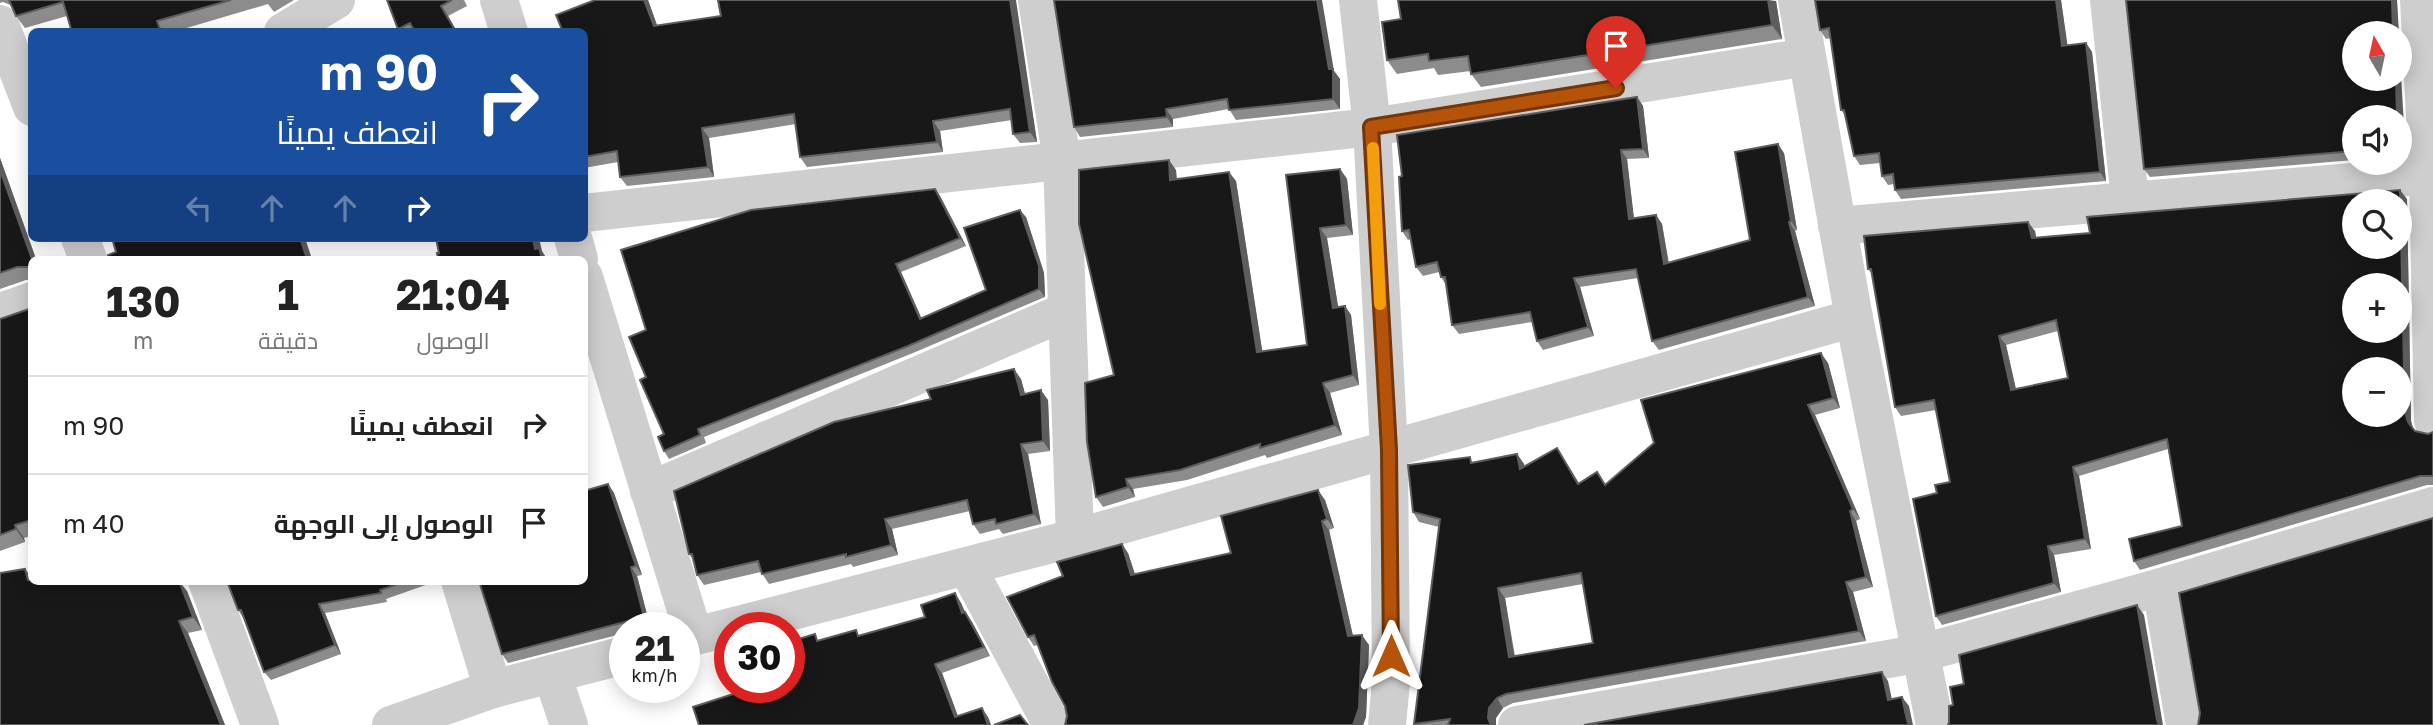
<!DOCTYPE html>
<html lang="ar">
<head>
<meta charset="utf-8">
<style>
	body { margin:0; font-family:"Golos Text",Cairo,sans-serif; background:#f6f6f6; color:#222; direction:rtl; height:100vh; display:flex; flex-direction:column; font-size:26px; white-space:nowrap }
	* { box-sizing:border-box; margin:0 }
	p { font-size:23px; color:#767676 }
	.icon { flex:none; width:38px; height:38px; fill:none; stroke:currentColor; stroke-width:2; stroke-linecap:round; stroke-linejoin:round }
	.map { position:relative; flex:1; overflow:hidden; direction:ltr }
	.details { position:absolute; left:28px; top:256px; width:560px; height:329px; display:flex; flex-direction:column; background:#fff; border-radius:10px; box-shadow:0 4px 18px #0003; direction:rtl }
	.details>* { flex:none }
	.hud { position:absolute; left:28px; top:28px; width:560px; height:214px; border-radius:10px; box-shadow:0 4px 18px #0003; direction:rtl; background:#1a4fa0; color:#fff; overflow:hidden }
	.needle { width:46px; rotate:351deg }
	.buttons { position:absolute; left:2342px; top:21px; display:grid; gap:14px }
	.buttons a { display:grid; place-items:center; width:70px; height:70px; border-radius:50%; background:#fff; box-shadow:0 4px 18px #0003; font-size:35px }
	.speed { position:absolute; left:609px; top:612px; display:flex; gap:14px; font-size:35px; font-weight:700; text-align:center }
	.speed>* { display:grid; place-content:center; width:91px; height:91px; border-radius:50%; background:#fff; box-shadow:0 4px 18px #0003; line-height:1 }
	.speed small { font-size:18px; font-weight:400 }
	.speed .limit { border:10px solid #d22; background:#fff; color:#111 }
	.pin { position:absolute; display:grid; place-items:center; width:60px; height:60px; color:#fff; margin:-72px -30px; border-radius:50% 50% 50% 0; rotate:-45deg; box-shadow:0 0 7px #0007 }
	.pin .icon { rotate:45deg }
	.me { position:absolute; width:77px; margin:-38px; rotate:0deg; stroke-linejoin:round; filter:drop-shadow(0 0 5px #0008) }
	.turn { display:flex; align-items:center; gap:24px; height:147px; padding:0 35px; font-size:32px }
	.turn .icon { width:91px; height:91px; stroke-width:2.5 }
	.turn b { display:block; font-size:49px; line-height:60px }
	.lanes { display:flex; align-items:center; height:66px; padding:0 35px; background:#0003; justify-content:center; gap:35px; direction:ltr }
	.lanes .off { opacity:.35 }
	.eta { display:flex; justify-content:space-evenly; align-items:center; height:119px; text-align:center }
	.eta b { font-size:42px; font-weight:700; line-height:49px }
	ul { padding:0; list-style:none }
	li { display:flex; align-items:center; gap:21px; height:98px; padding:0 35px; border-top:2px solid #e0e0e0 }
	li div { flex:1 }
	li b { display:block; font-size:26px }
	li em { font-style:normal }
	.map>svg:first-child { display:block }
	.lines { fill:none; stroke-linecap:round; stroke-linejoin:round }
	.minor { stroke:#cecece; stroke-width:38 }
	.wall { fill:#8c8c8c; fill-rule:evenodd }
	.shaded-wall { fill:#5d5d5d }
	.building { fill:#181818; stroke:#5d5d5d; stroke-width:2; fill-rule:evenodd }
	.route-casing { stroke:#753606; stroke-width:18 }
	.route { stroke:#b45309; stroke-width:12 }
	.slow { stroke:#f59e0b; stroke-width:12 }
</style>
</head>
<body>
<div class="map">
<svg width="2433" height="725" viewBox="0 0 2433 725">
	<rect width="100%" height="100%" fill="#fff"/>
	<g class="lines">
		<!-- minor -->
		<g class="minor">
			<path d="M499,0L509,32"/>
			<path d="M1037,0L1062,161L1075,538"/>
			<path d="M1358,0L1372,127L1389,450L1391,682L1387,725"/>
			<path d="M1797,0L1854,318L1935,725"/>
			<path d="M2109,0L2130,200"/>
			<path d="M2419,0L2428,175L2433,421"/>
			<path d="M0,24L32,107"/>
			<path d="M283,32L336,0"/>
			<path d="M584,213L1372,127L1807,57"/>
			<path d="M1837,226L2433,175"/>
			<path d="M80,238L88,259"/>
			<path d="M573,238L579,259"/>
			<path d="M584,277L694,636"/>
			<path d="M0,312L32,301"/>
			<path d="M649,491L1067,311"/>
			<path d="M967,567L1052,725"/>
			<path d="M207,581L260,725"/>
			<path d="M460,581L493,689"/>
			<path d="M2161,587L2185,725"/>
			<path d="M684,639L1075,538L1854,318"/>
			<path d="M552,674L569,725"/>
			<path d="M391,725L493,689L625,655"/>
			<path d="M1517,725L1922,653L2161,587L2433,506"/>
		</g>
	</g>
	<!-- wall -->
	<g class="wall">
		<path d="M0,0H294L274,12L268,4L173,32H72L67,16L25,28L16,16L13,6L3,2L0,3Z"/>
		<path d="M387,0H464L467,6L448,16L457,32H400Z"/>
		<path d="M595,0H648L657,26L1015,3L1037,142L1020,143L1013,134L1012,120L940,131L943,152L807,167L800,157L796,124L709,138L714,177L627,186L620,177L618,162L584,168V32Z"/>
		<path d="M1815,0H2061L2067,46L2086,43L2092,52L2106,181L1901,199L1895,190L1894,184L1888,185L1882,176L1880,163L1860,165L1854,156L1845,115L1841,110L1831,38L1826,39L1820,30Z"/>
		<path d="M2397,0L2399,79L2404,126H2399V117H2354V160L2150,177L2144,169Z"/>
		<path d="M1776,1L1782,39L1481,87L1471,74V71L1438,75L1434,68L1397,74L1387,60L1401,19Z"/>
		<path d="M1334,71L1340,79V109L1236,120L1229,109L1173,119V127L1080,137L1074,127Z"/>
		<path d="M1637,97L1643,106L1649,158L1627,159L1634,219L1656,215L1662,224L1669,263L1750,240L1784,153L1797,230L1795,231L1815,306L1659,350L1652,341L1638,278L1580,287L1594,336L1543,350L1537,341L1532,322L1459,334L1452,325L1446,285L1441,277L1439,272L1423,276L1416,267L1411,239L1408,240L1402,231V176Z"/>
		<path d="M0,158L36,259H32V280H26L0,289Z"/>
		<path d="M1340,169L1347,179L1353,235L1327,238L1338,307L1345,306L1351,315L1359,385L1330,393L1342,435L1267,458L1265,455L1187,480L1133,489L1135,497L1103,507L1096,497L1176,170L1177,179L1236,181L1262,351L1307,345L1286,175Z"/>
		<path d="M935,189L940,196L966,246L901,272L922,319L986,290L1026,217L1044,273L1045,297L913,353L704,437L706,443L669,459L664,451V434L646,377V330Z"/>
		<path d="M2407,199L2411,421L2413,428L2415,431L2428,434L2433,432V485H2427L2140,570L2134,561L2182,526L2168,449L2079,476L2091,549L2054,555L2061,592L1942,625L1936,616L1937,493L1950,482L1936,410L1901,416L1895,407L1872,274L1868,269L2035,231L2036,238L2090,233ZM2058,331L2068,378L2016,389L2006,345Z"/>
		<path d="M32,308V536L24,538L25,542L0,551V319Z"/>
		<path d="M1828,363L1840,408L1815,415L1860,519L1856,521L1873,587L1853,592L1866,641L1513,703L1503,708L1496,718V725H1415L1439,527L1419,522L1413,512L1473,463L1517,454L1524,464L1525,467L1557,448L1579,483L1605,484ZM1583,584L1593,643L1515,656L1505,598Z"/>
		<path d="M1021,379L1025,394L1048,400L1050,451L1028,454L1041,524L1003,534L999,529L980,534L973,524L970,511L892,529L898,555L853,567L851,564L769,584L761,572L704,585L697,575L694,561L689,554Z"/>
		<path d="M608,484L614,493L642,575L637,576L650,626L641,628H625V633L508,663L502,654Z"/>
		<path d="M1325,500L1334,528L1329,530L1353,636L1369,645L1366,717L1363,725H1065L1067,716L1065,706L1038,645L1034,646L1028,637L1128,553L1135,574L1231,553Z"/>
		<path d="M32,581L187,591L202,630L188,633L225,725H0Z"/>
		<path d="M227,581H437L386,599L387,602L325,613L341,654L271,680L264,672L244,619L238,610Z"/>
		<path d="M955,593L961,603L965,612L972,622L990,656L942,673L958,716L988,717L991,725H699L789,688L820,640L860,636L925,617Z"/>
	</g>
	<!-- shaded-wall -->
	<g class="shaded-wall">
		<path d="M644,0H648L661,36L654,26Z"/>
		<path d="M1010,0H1016L1037,142L1030,132Z"/>
		<path d="M1317,0H1322L1334,71L1340,79V109L1333,99Z"/>
		<path d="M1768,0L1776,1L1782,39L1772,25Z"/>
		<path d="M2056,0H2061L2069,55L2062,46Z"/>
		<path d="M2392,0H2397L2399,33H2393Z"/>
		<path d="M441,6L448,16L457,32H456Z"/>
		<path d="M2399,41L2404,126L2399,120V117H2397L2396,79H2399Z"/>
		<path d="M2086,43L2092,52L2106,181L2100,172Z"/>
		<path d="M1637,97L1643,106L1649,158L1643,149Z"/>
		<path d="M1166,109L1173,119V127L1167,117Z"/>
		<path d="M933,121L940,131L943,152L937,142Z"/>
		<path d="M702,128L709,138L714,177L708,167Z"/>
		<path d="M1778,144L1784,153L1797,230L1791,221Z"/>
		<path d="M1621,150L1627,159L1635,228L1629,219Z"/>
		<path d="M0,158L36,259H32L0,170Z"/>
		<path d="M1169,160L1176,170L1177,190L1170,180Z"/>
		<path d="M1340,169L1347,179L1353,235L1346,225Z"/>
		<path d="M1229,172L1236,181L1264,362L1257,352Z"/>
		<path d="M935,189L940,196L966,246L960,238Z"/>
		<path d="M2400,190L2407,199L2411,421L2414,432L2408,422L2405,412Z"/>
		<path d="M1020,210L1026,217L1044,273L1045,297L1039,289Z"/>
		<path d="M1656,215L1662,224L1670,273L1664,264Z"/>
		<path d="M1789,222L1795,231L1815,306L1808,297Z"/>
		<path d="M2028,222L2035,231L2038,247L2032,238Z"/>
		<path d="M1320,228L1327,238L1340,318L1333,308Z"/>
		<path d="M300,238H305L312,259H307Z"/>
		<path d="M533,238H539L542,251L547,259H542L535,249Z"/>
		<path d="M896,264L901,272L925,327L920,319Z"/>
		<path d="M1574,278L1580,287L1594,336L1588,327Z"/>
		<path d="M1345,306L1351,315L1359,385L1353,375Z"/>
		<path d="M1999,336L2006,345L2018,399L2011,390Z"/>
		<path d="M1821,353L1828,363L1840,408L1833,398Z"/>
		<path d="M1014,369L1021,379L1028,405L1021,395Z"/>
		<path d="M1323,383L1330,393L1342,435L1335,425Z"/>
		<path d="M1041,390L1048,400L1050,451L1043,441Z"/>
		<path d="M1808,405L1815,415L1860,519L1853,509Z"/>
		<path d="M1021,444L1028,454L1041,524L1034,514Z"/>
		<path d="M1517,454L1524,464L1527,479L1520,469Z"/>
		<path d="M2073,467L2079,476L2091,549L2085,539Z"/>
		<path d="M1126,479L1133,489L1135,497L1128,487Z"/>
		<path d="M608,484L614,493L642,575L636,566Z"/>
		<path d="M1318,490L1325,500L1334,528L1327,519Z"/>
		<path d="M1850,511L1856,521L1873,587L1866,577Z"/>
		<path d="M885,519L892,529L898,555L891,545Z"/>
		<path d="M1322,521L1329,530L1355,645L1348,636Z"/>
		<path d="M15,525L24,538L25,542L16,529Z"/>
		<path d="M1122,544L1128,553L1138,584L1131,575Z"/>
		<path d="M2048,546L2054,555L2061,592L2054,583Z"/>
		<path d="M631,567L637,576L650,626L644,617Z"/>
		<path d="M25,569L32,578V581L28,580Z"/>
		<path d="M179,581L187,591L202,630L193,617Z"/>
		<path d="M1846,582L1853,592L1866,641L1859,631Z"/>
		<path d="M1498,588L1505,598L1516,667L1509,657Z"/>
		<path d="M955,593L961,603L965,612L972,622L990,656L962,613Z"/>
		<path d="M319,604L325,613L341,654L335,645Z"/>
		<path d="M2137,605L2144,615L2163,725H2159L2157,720Z"/>
		<path d="M179,621L188,633L225,725H221Z"/>
		<path d="M1362,635L1369,645L1366,717L1363,725H1353Z"/>
		<path d="M935,664L942,673L961,725L955,717Z"/>
		<path d="M1882,672L1888,681L1894,709L1888,700Z"/>
		<path d="M1902,697L1909,706L1913,725H1909L1907,720Z"/>
		<path d="M1497,698L1503,708L1496,718V725H1491L1488,718L1489,708Z"/>
		<path d="M982,708L988,717L991,725H988Z"/>
	</g>
	<!-- building -->
	<g class="building">
		<path d="M9,0H231L157,21L161,32H72L63,2L16,16Z"/>
		<path d="M387,0H452L441,6L456,32H415L410,23L398,29Z"/>
		<path d="M595,0H644L654,26L721,16L718,0H1010L1030,132L1013,134L1010,109L933,121L937,142L800,157L794,114L702,128L708,167L620,177L617,151L584,157V32H563L556,15Z"/>
		<path d="M1054,0H1317L1329,69H1333V99L1229,110L1227,99L1166,109L1167,117L1074,127Z"/>
		<path d="M1398,0H1768L1772,25L1471,74L1468,56L1429,61L1428,54L1387,60L1382,22L1401,19Z"/>
		<path d="M1815,0H2056L2062,46L2086,43L2100,172L1895,190L1893,174L1882,176L1879,153L1854,156L1844,110H1841L1829,28L1820,30Z"/>
		<path d="M2126,0H2392L2393,33H2354V79H2396L2397,117H2354V151L2144,169Z"/>
		<path d="M1637,97L1643,149L1621,150L1629,219L1656,215L1664,264L1750,240L1735,152L1778,144L1791,221L1789,222L1808,297L1652,341L1636,269L1574,278L1588,327L1537,341L1530,312L1452,325L1445,277H1441L1437,262L1416,267L1409,230L1402,231L1399,177L1402,176L1397,135Z"/>
		<path d="M1169,160L1170,180L1229,172L1257,352L1307,345L1286,175L1340,169L1346,225L1320,228L1333,308L1345,306L1353,375L1323,383L1335,425L1260,448V444L1180,470L1126,479L1128,487L1096,497L1087,442L1085,383L1114,375L1079,224V170Z"/>
		<path d="M0,170L32,259V269L27,267H17L0,273Z"/>
		<path d="M935,189L960,238L896,264L920,319L986,290L964,228L1020,210L1039,266V289L908,346L698,429L700,435L664,451L658,437L664,434L640,380L646,377L629,337L646,330L621,250L751,210Z"/>
		<path d="M2400,190L2405,412L2408,422L2415,431L2428,434L2433,432V476H2420L2134,561L2129,539L2182,526L2167,439L2073,467L2085,539L2048,546L2054,583L1936,616L1913,499L1937,493L1935,485L1950,482L1934,400L1895,407L1871,269H1868L1864,236L2028,222L2032,238L2090,233L2087,217ZM2354,201H2399V247H2354ZM2354,285H2399V331H2354ZM2056,320L2068,378L2011,390L1999,336ZM2354,369H2399V415H2354Z"/>
		<path d="M112,238H300L307,259H109L108,255L116,252Z"/>
		<path d="M436,238H533L535,249L539,248L542,259H438L437,253H439Z"/>
		<path d="M32,308V520L15,525L16,529L0,535V319Z"/>
		<path d="M1821,353L1833,398L1808,405L1853,509L1850,511L1866,577L1846,582L1859,631L1506,694L1497,698L1489,708L1488,718L1491,725H1448L1450,719L1414,724L1440,519L1413,512L1408,465L1470,457L1471,463L1517,454L1520,469L1557,448L1578,484L1597,472L1605,485L1654,443L1641,400ZM1581,573L1593,643L1509,657L1498,588Z"/>
		<path d="M1014,369L1021,395L1041,390L1043,441L1021,444L1034,514L996,524L995,519L973,524L967,500L885,519L891,545L846,557V554L762,574L758,561L697,575L692,554H689L674,491L834,422L931,399L927,390Z"/>
		<path d="M608,484L636,566L631,567L644,617L502,654L479,581H584V491Z"/>
		<path d="M1318,490L1327,519L1322,521L1348,636L1362,635L1359,708L1353,725H1065L1067,716L1065,706L1052,682L1034,635L1028,637L1007,597L1063,576L1057,562L1122,544L1131,575L1231,553L1221,516Z"/>
		<path d="M2433,518V725H2198L2200,713L2179,593Z"/>
		<path d="M25,569L28,580L32,579V581H179L193,617L179,621L221,725H0V573Z"/>
		<path d="M227,581H406L380,590L381,593L319,604L335,645L264,672L241,610H238Z"/>
		<path d="M955,593L962,613L965,612L984,647L935,664L955,717L982,708L988,725H699L693,707L752,688H789V642L815,634L817,641L856,630L858,636L925,617L921,605Z"/>
		<path d="M2137,605L2157,720L2159,725H1948L1949,722V706L1953,705L1950,687L1964,684L1959,655Z"/>
		<path d="M1882,672L1888,700L1902,697L1907,720L1909,725H1584Z"/>
		<path d="M1020,715L1028,725H994Z"/>
	</g>
	<g class="lines">
		<!-- route casing -->
		<g class="route-casing">
			<path id="route" d="M1391,656L1389,450L1371,127L1616,88"/>
		</g>
		<!-- route -->
		<use href="#route" class="route"/>
		<!-- slow -->
		<path class="slow" d="M1373,148L1380,304"/>
	</g>
</svg>
<div class="buttons">
<a><svg class="needle" viewBox="-14 -14 28 28"><path d="M0-13l5 13h-10z" fill="#e53935"/><path d="M0 13l5-13h-10z" fill="#767676"/></svg></a>
<a><svg class="icon" aria-label="sound" viewBox="0 0 24 24"><path d="M4 9h4l5-4v14l-5-4H4zM17 9q2 3 0 6"/></svg></a>
<a><svg class="icon" aria-label="search" viewBox="0 0 24 24"><circle cx="10" cy="10" r="6"/><path d="M15 15l6 6"/></svg></a>
<a>+</a>
<a>−</a>
</div>
<div class="speed"><div>21<small>km/h</small></div><div class="limit">30</div></div>
<div class="pin" style="left:1616px;top:88px;background:#d93025"><svg class="icon" aria-label="arrive" viewBox="0 0 24 24"><path d="M6 21V4h12l-3 4 3 4H6"/></svg></div>
<svg class="me" style="left:1391px;top:656px" viewBox="-20 -20 40 40"><path d="M0-17L14 15 0 8-14 15z" fill="#b45309" stroke="#fff" stroke-width="4"/></svg>
<div class="hud">
<div class="turn"><svg class="icon" aria-label="right" viewBox="0 0 24 24"><path d="M7 20v-9h11M14 6l5 5-5 5"/></svg><div><b>90 m</b>انعطف يمينًا</div></div>
<div class="lanes"><svg class="icon off" aria-label="left" viewBox="0 0 24 24"><path d="M17 20v-9H6M10 6l-5 5 5 5"/></svg><svg class="icon off" aria-label="ahead" viewBox="0 0 24 24"><path d="M12 20V5M6 11l6-6 6 6"/></svg><svg class="icon off" aria-label="ahead" viewBox="0 0 24 24"><path d="M12 20V5M6 11l6-6 6 6"/></svg><svg class="icon" aria-label="right" viewBox="0 0 24 24"><path d="M7 20v-9h11M14 6l5 5-5 5"/></svg></div>
</div>
<section class="details">
<div class="eta">
<div><b>21:04</b><p>الوصول</p></div>
<div><b>1</b><p>دقيقة</p></div>
<div><b>130</b><p>m</p></div>
</div>
<ul>
<li><svg class="icon" aria-label="right" viewBox="0 0 24 24"><path d="M7 20v-9h11M14 6l5 5-5 5"/></svg><div><b>انعطف يمينًا</b></div><em>90 m</em></li>
<li><svg class="icon" aria-label="arrive" viewBox="0 0 24 24"><path d="M6 21V4h12l-3 4 3 4H6"/></svg><div><b>الوصول إلى الوجهة</b></div><em>40 m</em></li>
</ul>
</section>
</div>
</body>
</html>
